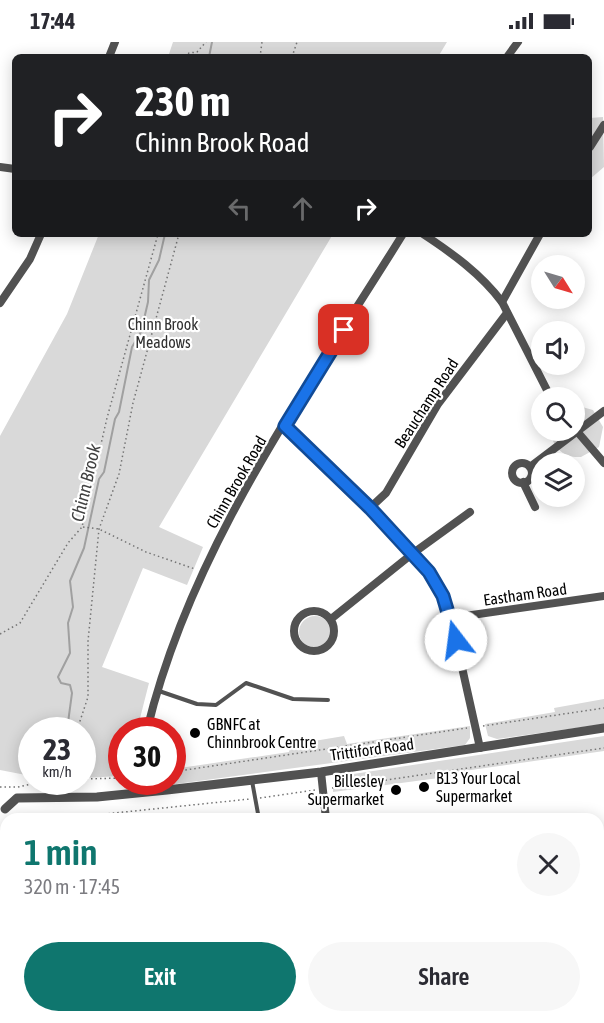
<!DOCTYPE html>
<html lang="en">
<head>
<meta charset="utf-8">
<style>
	body { margin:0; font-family:"Asap Condensed",sans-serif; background:#f7f7f7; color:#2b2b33; height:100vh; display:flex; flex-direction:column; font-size:22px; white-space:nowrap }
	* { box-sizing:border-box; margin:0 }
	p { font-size:20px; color:#7c7c81 }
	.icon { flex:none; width:33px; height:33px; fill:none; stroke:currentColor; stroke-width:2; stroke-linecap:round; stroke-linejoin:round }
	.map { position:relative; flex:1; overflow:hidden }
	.sheet { position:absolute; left:0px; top:771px; width:604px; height:210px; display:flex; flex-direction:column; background:#fff; border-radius:18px 18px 0 0; box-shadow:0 3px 15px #0003 }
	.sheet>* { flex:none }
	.guide { position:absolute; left:12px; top:12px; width:580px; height:183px; border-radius:9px; box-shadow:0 3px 15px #0003; background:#202124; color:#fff; overflow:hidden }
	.needle { width:39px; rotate:127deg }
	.tools { position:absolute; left:531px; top:213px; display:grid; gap:12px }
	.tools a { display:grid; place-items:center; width:54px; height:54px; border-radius:50%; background:#fff; box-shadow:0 3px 15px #0003; font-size:30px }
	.speed { position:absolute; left:18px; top:675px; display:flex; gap:12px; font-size:30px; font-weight:700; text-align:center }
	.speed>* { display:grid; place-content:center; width:78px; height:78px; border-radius:50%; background:#fff; box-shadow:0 3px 15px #0003; line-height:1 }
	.speed small { font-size:15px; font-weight:400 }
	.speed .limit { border:9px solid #d22; background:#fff; color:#111 }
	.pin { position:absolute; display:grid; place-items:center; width:51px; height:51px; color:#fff; margin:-26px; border-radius:12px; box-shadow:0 3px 9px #0006 }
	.me { position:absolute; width:66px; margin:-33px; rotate:345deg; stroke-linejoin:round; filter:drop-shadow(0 0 4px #0008) }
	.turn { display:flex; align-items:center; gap:21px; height:126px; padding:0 24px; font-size:27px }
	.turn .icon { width:78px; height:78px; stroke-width:2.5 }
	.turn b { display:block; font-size:42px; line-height:51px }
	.lanes { display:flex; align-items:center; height:57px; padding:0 24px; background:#0003; justify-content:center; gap:30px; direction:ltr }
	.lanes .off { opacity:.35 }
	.round { display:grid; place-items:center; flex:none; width:63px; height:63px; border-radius:32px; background:#f7f7f7 }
	.headline { display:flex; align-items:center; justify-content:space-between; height:102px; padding:0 24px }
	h1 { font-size:36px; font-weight:600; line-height:45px; color:#0f766e }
	.primary-button { display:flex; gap:12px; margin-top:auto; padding:12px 24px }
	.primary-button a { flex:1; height:69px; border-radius:36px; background:#0f766e; color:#fff; font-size:24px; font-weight:600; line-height:69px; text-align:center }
	.primary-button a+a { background:#f7f7f7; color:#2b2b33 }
	.status { display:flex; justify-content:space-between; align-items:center; height:42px; padding:0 30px; background:#fff; direction:ltr }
	.status svg { height:16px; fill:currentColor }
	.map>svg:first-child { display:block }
	.green { fill:#d9d9d9 }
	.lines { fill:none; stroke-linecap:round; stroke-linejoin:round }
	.stream { stroke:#a0a0a0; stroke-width:2 }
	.path { stroke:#747474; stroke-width:1.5; stroke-dasharray:1.5 3; stroke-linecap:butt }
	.service { stroke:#525252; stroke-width:4 }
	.minor { stroke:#525252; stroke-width:8 }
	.tertiary { stroke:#525252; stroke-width:9 }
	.route-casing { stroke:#114b97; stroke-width:15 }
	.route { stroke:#1a73e8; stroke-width:10 }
	.poi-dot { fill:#000; stroke:#fff; stroke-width:2 }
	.labels { text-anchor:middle; stroke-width:4.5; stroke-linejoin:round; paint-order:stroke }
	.park-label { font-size:16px; fill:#303030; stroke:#fff }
	.street-label { font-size:16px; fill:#000; stroke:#fff }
	.poi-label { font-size:16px; fill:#000; stroke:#fff; text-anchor:start }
	.water-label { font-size:18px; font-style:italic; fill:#414141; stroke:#fff }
</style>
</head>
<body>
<div class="status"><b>17:44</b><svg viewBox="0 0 49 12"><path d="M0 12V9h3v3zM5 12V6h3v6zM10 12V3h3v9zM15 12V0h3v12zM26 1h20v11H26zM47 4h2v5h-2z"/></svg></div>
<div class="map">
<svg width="604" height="981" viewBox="0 0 604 981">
	<rect width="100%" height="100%" fill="#fff"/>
	<!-- green -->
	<g class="green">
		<path d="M173,0H447L438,15H168Z"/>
		<path d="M603,75L604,125L590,137V76Z"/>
		<path d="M99,192H333L159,485L203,505L187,543L143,526L102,625L149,641L137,688H122L121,734L83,736L82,688H32L31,734L0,728V394L67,272Z"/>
		<path d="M575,363L593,368L603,385L599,405L581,415C564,416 554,407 550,390L574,388Z"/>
		<circle cx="315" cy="590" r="16"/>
		<path d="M604,657V682L497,697L488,694L485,682L555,670L554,666Z"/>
		<path d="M470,684V696L465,703L154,745L150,740H172L173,727L289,710L290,703L344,694L347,702Z"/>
		<path d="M604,694V709L457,730L454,734L333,750V740L340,734Z"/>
		<path d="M142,771H161L160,777H73Z"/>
		<path d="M0,798L6,803V858L0,860Z"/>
		<path d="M190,975H401L409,981H198Z"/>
	</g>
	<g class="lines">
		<!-- stream -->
		<g class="stream">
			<path d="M209,15L212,0"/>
			<path d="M67,688L72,651L70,643L61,641L58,635L70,611L68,581L73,565L70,539L84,506L99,437L104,430L115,377L119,370L132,305L141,290L148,260L149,238L159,218L165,192"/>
			<path d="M0,821L6,819"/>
			<path d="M260,975L271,981"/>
			<path d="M282,975L287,981"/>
		</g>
		<!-- path -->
		<g class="path">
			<path d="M185,15L189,11L197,10L206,0"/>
			<path d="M260,15L262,0"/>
			<path d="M292,15L297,0"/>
			<path d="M83,485L99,487L146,510L195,527"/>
			<path d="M0,592L20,581L68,501L82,485L107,376L158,192"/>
			<path d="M483,684L604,666"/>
			<path d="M77,688L88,655V599L99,487L119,432L133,361L179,192"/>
			<path d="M82,727L86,737"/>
			<path d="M172,730L467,686"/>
			<path d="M30,737H32"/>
			<path d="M82,737L122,736"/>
			<path d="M0,745H18L41,740"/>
			<path d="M332,746L604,706"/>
			<path d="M260,756L315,748"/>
			<path d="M19,777L25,774L105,772L250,757"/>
			<path d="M36,777L41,774"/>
			<path d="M64,777L70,773"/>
			<path d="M0,792L6,797"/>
			<path d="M234,975L242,981"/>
			<path d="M272,975L278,981"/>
			<path d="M318,975L323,981"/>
		</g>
		<!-- service -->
		<g class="service">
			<path d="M159,649L197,662L216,663L246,641L293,657L328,658"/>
			<path d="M252,739L259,777"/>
			<path d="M0,979L6,981"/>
		</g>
		<!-- minor -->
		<g class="minor">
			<path d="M109,15L115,0"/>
			<path d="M507,15L518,0"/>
			<path d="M590,105L604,83"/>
			<path d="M0,125L15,127"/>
			<path d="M423,192C452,211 481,232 502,260L551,356"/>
			<path d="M502,260L540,192"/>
			<path d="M0,261L30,217L41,192"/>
			<path d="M284,384L370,466L429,530L443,554L451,576L480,706"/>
			<path d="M575,387L604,421"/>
			<circle cx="522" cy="431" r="10"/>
			<path d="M530,425L604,369"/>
			<path d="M523,440L535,465"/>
			<path d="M370,466L386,451L438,362L507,271"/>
			<circle cx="314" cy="589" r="20"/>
			<path d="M451,576L604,554"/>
			<path d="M331,577L412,512L470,470"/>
			<path d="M147,688C191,505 305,350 403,192"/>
			<path d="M321,730L326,777"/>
			<path d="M140,740V751"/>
			<path d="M598,805H604"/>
			<path d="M0,879H6"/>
			<path d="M598,902L604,904"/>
			<path d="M87,975L95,981"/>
			<path d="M496,975L509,981"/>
		</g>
		<!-- tertiary -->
		<g class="tertiary">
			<path d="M5,767L17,756L97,755L167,748L321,730L604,686"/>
			<path d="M8,981L11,975"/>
			<path d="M18,981L19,975"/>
		</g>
	</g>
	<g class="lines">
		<!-- route casing -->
		<g class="route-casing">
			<path id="route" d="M344,288L285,384L370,466L429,530L443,554L456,598"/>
		</g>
		<!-- route -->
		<use href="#route" class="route"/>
	</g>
	<!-- markers -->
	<g class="poi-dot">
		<circle cx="195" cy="691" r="6"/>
		<circle cx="424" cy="745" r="6"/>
		<circle cx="396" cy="748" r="6"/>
	</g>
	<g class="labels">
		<!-- park labels -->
		<g class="park-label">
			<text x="163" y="288">Chinn Brook<tspan x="163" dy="18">Meadows</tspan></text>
		</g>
		<!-- street labels -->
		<g class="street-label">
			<text transform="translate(426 361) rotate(-57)" y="6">Beauchamp Road</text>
			<text transform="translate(236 440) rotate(-60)" y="6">Chinn Brook Road</text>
			<text transform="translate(525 552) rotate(-8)" y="6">Eastham Road</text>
			<text transform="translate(372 707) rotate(-8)" y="6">Trittiford Road</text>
		</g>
		<!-- poi labels -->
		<g class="poi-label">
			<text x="207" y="688">GBNFC at<tspan x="207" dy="18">Chinnbrook Centre</tspan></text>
			<text x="436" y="742">B13 Your Local<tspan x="436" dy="18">Supermarket</tspan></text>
			<text x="384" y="745" text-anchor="end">Billesley<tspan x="384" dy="18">Supermarket</tspan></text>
		</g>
		<!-- water labels -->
		<g class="water-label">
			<text transform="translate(86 441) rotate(-77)" y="6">Chinn Brook</text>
		</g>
	</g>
</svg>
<div class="tools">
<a><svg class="needle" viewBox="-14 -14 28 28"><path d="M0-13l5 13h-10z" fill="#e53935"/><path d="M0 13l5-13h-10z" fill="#7c7c81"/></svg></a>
<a><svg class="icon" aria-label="sound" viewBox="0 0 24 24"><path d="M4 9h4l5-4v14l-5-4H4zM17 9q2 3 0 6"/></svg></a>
<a><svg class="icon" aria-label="search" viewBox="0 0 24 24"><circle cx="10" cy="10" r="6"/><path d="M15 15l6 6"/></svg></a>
<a><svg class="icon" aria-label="layers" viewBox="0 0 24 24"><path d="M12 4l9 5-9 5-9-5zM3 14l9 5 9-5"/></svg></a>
</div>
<div class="speed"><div>23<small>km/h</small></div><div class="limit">30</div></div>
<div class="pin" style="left:344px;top:288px;background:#d93025"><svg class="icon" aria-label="arrive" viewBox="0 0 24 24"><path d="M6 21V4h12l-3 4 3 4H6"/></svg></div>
<svg class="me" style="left:456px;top:598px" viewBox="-20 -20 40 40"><circle r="19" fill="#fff"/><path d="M0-13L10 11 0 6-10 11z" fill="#1a73e8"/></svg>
<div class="guide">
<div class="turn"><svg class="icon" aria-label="right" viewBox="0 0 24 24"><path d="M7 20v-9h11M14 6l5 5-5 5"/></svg><div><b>230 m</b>Chinn Brook Road</div></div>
<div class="lanes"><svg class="icon off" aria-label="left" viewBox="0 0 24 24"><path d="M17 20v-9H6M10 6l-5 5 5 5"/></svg><svg class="icon off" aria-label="ahead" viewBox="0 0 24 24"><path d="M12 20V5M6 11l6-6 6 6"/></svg><svg class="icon" aria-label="right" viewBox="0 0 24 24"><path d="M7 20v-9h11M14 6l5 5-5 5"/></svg></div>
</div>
<section class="sheet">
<div class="headline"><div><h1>1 min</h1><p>320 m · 17:45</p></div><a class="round"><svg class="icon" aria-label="close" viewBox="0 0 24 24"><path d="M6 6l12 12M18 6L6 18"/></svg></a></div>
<div class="primary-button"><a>Exit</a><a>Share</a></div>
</section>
</div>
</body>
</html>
